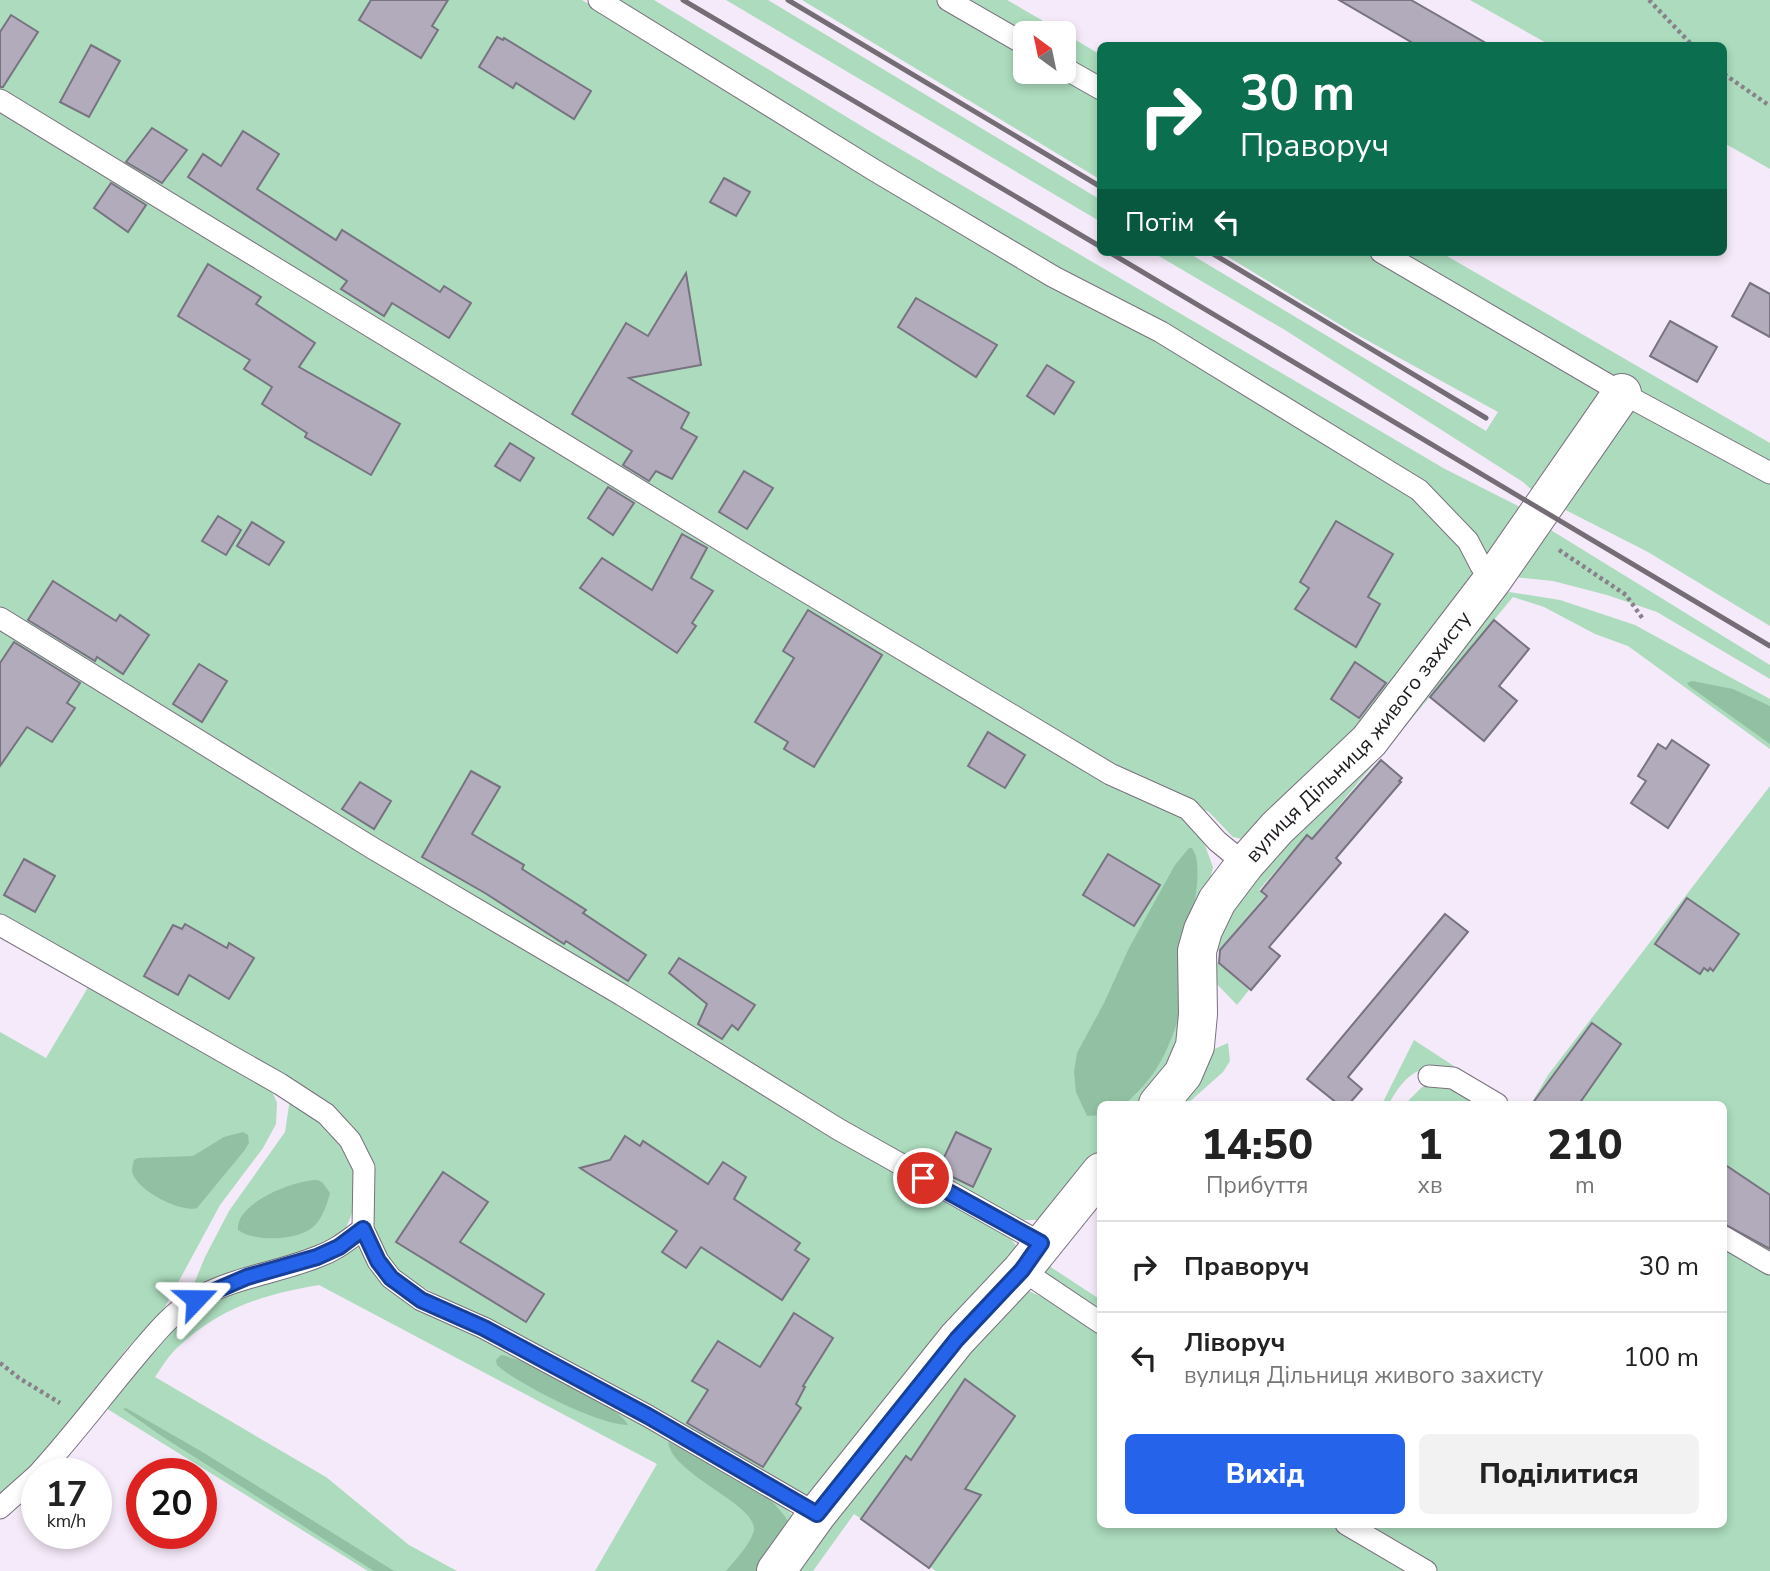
<!DOCTYPE html>
<html lang="uk">
<head>
<meta charset="utf-8">
<style>
	body { margin:0; font-family:"Nunito Sans",sans-serif; background:#f2f2f2; color:#222; height:100vh; display:flex; flex-direction:column; font-size:26px; white-space:nowrap }
	* { box-sizing:border-box; margin:0 }
	p { font-size:23px; color:#767676 }
	.icon { flex:none; width:38px; height:38px; fill:none; stroke:currentColor; stroke-width:2; stroke-linecap:round; stroke-linejoin:round }
	.map { position:relative; flex:1; overflow:hidden }
	.side { position:absolute; left:1097px; top:1101px; width:630px; height:427px; display:flex; flex-direction:column; background:#fff; border-radius:10px; box-shadow:0 4px 10px #0003 }
	.side>* { flex:none }
	.top-card { position:absolute; left:1097px; top:42px; width:630px; height:214px; border-radius:10px; box-shadow:0 4px 10px #0003; background:#0b6e4f; color:#fff; overflow:hidden }
	.needle { width:46px; rotate:327deg }
	.fabs { position:absolute; left:1013px; top:21px; display:grid; gap:14px }
	.fabs a { display:grid; place-items:center; width:63px; height:63px; border-radius:10px; background:#fff; box-shadow:0 4px 10px #0003; font-size:35px }
	.speed { position:absolute; left:21px; top:1458px; display:flex; gap:14px; font-size:35px; font-weight:700; text-align:center }
	.speed>* { display:grid; place-content:center; width:91px; height:91px; border-radius:50%; background:#fff; box-shadow:0 4px 10px #0003; line-height:1 }
	.speed small { font-size:18px; font-weight:400 }
	.speed .limit { border:10px solid #d22; background:#fff; color:#111 }
	.pin { position:absolute; display:grid; place-items:center; width:60px; height:60px; color:#fff; margin:-30px; border:4px solid #fff; border-radius:50%; box-shadow:0 2px 7px #0007 }
	.me { position:absolute; width:77px; margin:-38px; rotate:67deg; stroke-linejoin:round; filter:drop-shadow(0 0 5px #0008) }
	.turn { display:flex; align-items:center; gap:24px; height:147px; padding:0 28px; font-size:32px }
	.turn .icon { width:91px; height:91px; stroke-width:2.5 }
	.turn b { display:block; font-size:49px; line-height:60px }
	.then { display:flex; align-items:center; height:66px; padding:0 28px; background:#0003; gap:14px; font-size:26px }
	.eta { display:flex; justify-content:space-evenly; align-items:center; height:119px; text-align:center }
	.eta b { font-size:42px; font-weight:800; line-height:49px }
	.cta { display:flex; gap:14px; margin-top:auto; padding:14px 28px }
	.cta a { flex:1; height:80px; border-radius:10px; background:#2563eb; color:#fff; font-size:28px; font-weight:800; line-height:80px; text-align:center }
	.cta a+a { background:#f2f2f2; color:#222 }
	ul { padding:0; list-style:none }
	li { display:flex; align-items:center; gap:21px; height:91px; padding:0 28px; border-top:2px solid #e0e0e0 }
	li div { flex:1 }
	li b { display:block; font-size:26px }
	li em { font-style:normal }
	.map>svg:first-child { display:block }
	.green { fill:#acdbbd }
	.forest { fill:#91c1a2 }
	.building { fill:#b1abbb; stroke:#787381; stroke-width:2 }
	.lines { fill:none; stroke-linecap:round; stroke-linejoin:round }
	.service-casing { stroke:#7a717e; stroke-width:23 }
	.minor-casing { stroke:#7a717e; stroke-width:40 }
	.path { stroke:#88818b; stroke-width:4.5; stroke-dasharray:3.5 3.5; stroke-linecap:butt }
	.service { stroke:#fff; stroke-width:21 }
	.minor { stroke:#fff; stroke-width:38 }
	.rail { stroke:#746d76; stroke-width:5 }
	.route-casing { stroke:#184099; stroke-width:18 }
	.route { stroke:#2563eb; stroke-width:12 }
	.labels { text-anchor:middle; stroke-width:7; stroke-linejoin:round; paint-order:stroke }
	.street-label { font-size:21px; fill:#1f1b20; stroke:#fdfbfe }
</style>
</head>
<body>
<div class="map">
<svg width="1770" height="1571" viewBox="0 0 1770 1571">
	<rect width="100%" height="100%" fill="#f5eaf9"/>
	<!-- green -->
	<g class="green">
		<path d="M0,0H582L1364,460C1393,482 1467,532 1473,570C1473,575 1472,581 1471,586L1408,677L1252,841L1233,837L1209,812L1123,774L0,91Z"/>
		<path d="M609,0H654L873,133L1445,469L1532,513L1488,563L1474,534L1107,297Z"/>
		<path d="M726,0H768L1101,200V222Z"/>
		<path d="M802,0H1007L1064,33H1026V72H1064V33L1101,55V180Z"/>
		<path d="M1470,0H1770V169L1724,143V46L1550,45Z"/>
		<path d="M0,108L1190,823L1203,840L1213,867L1205,903L1187,1026L1145,1104H1101V1158L1037,1220H1019L971,1201L0,612Z"/>
		<path d="M1152,252H1187L1486,431L1498,412L1352,332L1220,252H1440L1770,443V626L1648,552L1540,497L1523,482L1285,330Z"/>
		<path d="M1541,524L1770,665V679L1657,612L1607,595L1553,581L1504,576Z"/>
		<path d="M1509,592L1560,600L1635,625L1770,699V749L1628,646L1595,634L1544,607L1513,597L1312,838L1307,835L1259,890L1265,896L1212,958L1249,990L1237,1005L1215,982L1205,960L1210,931L1240,883L1259,860L1290,825L1369,751L1477,617L1494,600Z"/>
		<path d="M0,626L1005,1231L1017,1247L808,1497L408,1279L392,1266L379,1246L353,1130L0,915Z"/>
		<path d="M1770,786V1258L1724,1231V1104H1531L1548,1075Z"/>
		<path d="M90,984L272,1091L277,1103L276,1124L263,1148L220,1205L159,1318L128,1347L34,1466L0,1497V1032L46,1058Z"/>
		<path d="M1414,1040L1512,1104C1464,1083 1425,1035 1389,1104H1382Z"/>
		<path d="M1228,1043L1230,1061L1223,1072L1187,1104H1167L1212,1050Z"/>
		<path d="M1440,1081L1484,1104H1405L1422,1087Z"/>
		<path d="M290,1099L315,1115L349,1154L355,1177L356,1202L349,1221L342,1236L310,1251L189,1296L205,1257L229,1211L285,1132Z"/>
		<path d="M357,1242L367,1261L773,1497L799,1521L768,1571H595L657,1464L319,1285C262,1295 221,1307 178,1347C169,1355 162,1367 155,1377L326,1477L409,1545L457,1571H368L101,1405L141,1358L204,1302Z"/>
		<path d="M1724,1244L1770,1271V1571H1437L1359,1524H1724Z"/>
		<path d="M1046,1264L1101,1300V1314L1040,1272Z"/>
		<path d="M1023,1289L1053,1301L1101,1333V1524H1336L1414,1571H936L854,1514L813,1571H790Z"/>
	</g>
	<!-- forest -->
	<g class="forest">
		<path d="M1692,681L1733,689L1770,706V744L1689,686L1687,683Z"/>
		<path d="M1189,848H1192C1195,853 1197,858 1197,863C1200,892 1189,921 1186,949C1182,977 1184,1007 1173,1034C1162,1064 1149,1083 1125,1104H1101V1115L1087,1116L1076,1092L1074,1072L1077,1053L1104,1003L1129,948L1175,865Z"/>
		<path d="M243,1132L248,1135L249,1143L244,1151L197,1208C181,1213 135,1190 132,1171C132,1168 133,1163 134,1160L138,1158L193,1156L224,1137Z"/>
		<path d="M317,1180L322,1182L330,1193C327,1205 322,1219 313,1227C296,1241 255,1242 238,1230C235,1203 294,1180 317,1180Z"/>
		<path d="M501,1355C526,1359 617,1403 628,1425C601,1426 517,1384 497,1365L496,1360Z"/>
		<path d="M126,1408L204,1453L394,1571H374L163,1437L123,1409Z"/>
		<path d="M668,1442L680,1446C717,1467 769,1486 790,1525L763,1571H726C735,1560 751,1544 754,1530C757,1504 672,1475 668,1442Z"/>
	</g>
	<!-- building -->
	<g class="building">
		<path d="M371,0H448L432,26L438,30L421,58L359,20Z"/>
		<path d="M1339,0H1411L1491,46H1418Z"/>
		<path d="M11,15L38,32L3,87H0V32Z"/>
		<path d="M497,37L503,40L504,38L591,91L574,119L516,83L513,88L479,67Z"/>
		<path d="M91,45L120,61L89,117L60,102Z"/>
		<path d="M152,128L187,150L162,183L126,162Z"/>
		<path d="M243,131L279,154L257,189L336,240L342,230L440,292L444,286L471,303L449,338L392,303L384,316L341,289L347,281L188,177L203,154L221,166Z"/>
		<path d="M724,178L750,192L736,216L710,202Z"/>
		<path d="M111,183L146,205L128,232L94,208Z"/>
		<path d="M208,264L261,297L256,304L315,343L299,367L400,424L371,475L305,437L307,433L262,404L272,387L244,369L250,360L178,316Z"/>
		<path d="M686,273L701,365L629,378L689,413L681,428L697,437L672,479L656,471L649,481L623,465L632,451L572,414L626,323L648,336Z"/>
		<path d="M1750,283L1770,294V337L1732,316Z"/>
		<path d="M916,298L997,345L976,377L898,327Z"/>
		<path d="M1670,321L1717,347L1697,382L1650,356Z"/>
		<path d="M1047,365L1074,382L1054,414L1027,396Z"/>
		<path d="M510,443L534,458L520,481L495,466Z"/>
		<path d="M744,471L773,488L747,529L719,512Z"/>
		<path d="M608,487L634,503L613,535L588,518Z"/>
		<path d="M218,516L241,530L226,555L202,541Z"/>
		<path d="M1336,521L1393,554L1368,597L1380,604L1356,647L1295,609L1309,588L1300,582Z"/>
		<path d="M252,522L284,542L269,565L237,546Z"/>
		<path d="M682,534L707,548L691,578L713,591L692,623L696,626L677,653L580,588L602,558L652,590Z"/>
		<path d="M53,581L116,621L120,615L149,635L123,674L97,657L95,661L28,620Z"/>
		<path d="M808,610L882,655L814,767L784,749L788,742L755,722L794,658L783,651Z"/>
		<path d="M1494,620L1529,649L1499,686L1517,701L1484,741L1430,697Z"/>
		<path d="M14,642L80,683L67,703L75,708L52,742L27,727L0,766V663Z"/>
		<path d="M1355,662L1386,683L1359,718L1331,699Z"/>
		<path d="M199,664L227,681L202,722L173,704Z"/>
		<path d="M988,732L1025,755L1005,788L968,766Z"/>
		<path d="M1672,740L1709,765L1668,828L1631,803L1646,781L1638,776L1658,744L1666,749Z"/>
		<path d="M1381,760L1402,778L1399,781L1401,782L1336,858L1341,863L1269,947L1280,956L1251,990L1219,963L1220,950L1267,896L1261,891L1307,835L1312,839Z"/>
		<path d="M471,771L500,787L472,834L524,865L522,869L586,910L583,913L646,955L628,981L566,941L564,944L485,893L422,857Z"/>
		<path d="M360,782L391,801L374,829L342,809Z"/>
		<path d="M1108,854L1160,885L1134,926L1083,895Z"/>
		<path d="M24,859L55,876L35,912L4,895Z"/>
		<path d="M1687,898L1739,934L1713,971L1710,968L1708,971L1704,968L1700,974L1655,944Z"/>
		<path d="M1445,914L1468,932L1348,1077L1362,1089L1349,1104H1338L1307,1079Z"/>
		<path d="M185,924L227,948L229,943L254,958L229,999L189,975L178,995L144,976L173,925L182,929Z"/>
		<path d="M679,958L755,1005L738,1030L732,1025L722,1039L698,1024L707,1004L669,973Z"/>
		<path d="M1592,1023L1621,1044L1579,1104H1532Z"/>
		<path d="M956,1132L991,1149L973,1187L938,1170Z"/>
		<path d="M625,1136L640,1146L643,1141L708,1184L723,1162L746,1177L734,1199L800,1243L795,1250L809,1259L782,1300L701,1247L686,1268L662,1252L677,1231L580,1168L610,1160Z"/>
		<path d="M1724,1164L1770,1195V1249L1724,1224Z"/>
		<path d="M443,1172L488,1202L460,1242L544,1294L526,1322L396,1242Z"/>
		<path d="M794,1313L833,1338L803,1386L805,1387L796,1404L801,1408L763,1467L687,1423L708,1390L692,1381L718,1341L760,1367Z"/>
		<path d="M965,1379L1015,1416L965,1489L981,1495L929,1568L861,1519L906,1456L911,1460Z"/>
	</g>
	<g class="lines">
		<!-- service casing -->
		<g class="service-casing">
			<g id="service">
				<path d="M599,0L874,170L1054,277L1161,332L1419,490L1468,541L1481,566L1493,579"/>
				<path d="M948,0L1026,45"/>
				<path d="M1064,68L1101,89"/>
				<path d="M0,100L755,561L1110,774L1188,809L1217,841L1245,864"/>
				<path d="M1381,252L1622,393L1770,473"/>
				<path d="M0,618L374,849L622,995L838,1129L1041,1243"/>
				<path d="M0,925L280,1084L326,1114L350,1140L364,1168L363,1229L378,1261L391,1278L421,1300L484,1328L648,1416L817,1514"/>
				<path d="M1429,1076L1453,1078L1497,1104"/>
				<path d="M1724,1237L1770,1264"/>
				<path d="M1022,1270L1101,1323"/>
				<path d="M38,1474C73,1436 104,1394 138,1354C155,1334 171,1313 196,1299C234,1277 277,1273 317,1257C335,1251 348,1240 363,1229"/>
				<path d="M0,1508L37,1475"/>
				<path d="M1346,1524L1426,1571"/>
			</g>
		</g>
		<!-- minor casing -->
		<g class="minor-casing">
			<g id="minor">
				<path id="s1" d="M1158,1104L1183,1074L1195,1046L1198,1014L1197,951L1203,930L1217,901L1245,864L1277,828L1369,741L1493,579L1622,393"/>
				<path d="M776,1571L817,1514L957,1339L1022,1270L1101,1172"/>
			</g>
		</g>
		<!-- path -->
		<g class="path">
			<path d="M1649,0L1693,46"/>
			<path d="M1724,74L1770,106"/>
			<path d="M1559,550L1626,595L1643,619"/>
			<path d="M0,1363L19,1378L60,1403"/>
		</g>
		<!-- service -->
		<use href="#service" class="service"/>
		<!-- minor -->
		<use href="#minor" class="minor"/>
		<!-- rail -->
		<g class="rail">
			<path d="M683,0L1101,247"/>
			<path d="M788,0L1101,187"/>
			<path d="M1109,252L1770,646"/>
			<path d="M1210,252L1486,418"/>
		</g>
	</g>
	<g class="lines">
		<!-- route casing -->
		<g class="route-casing">
			<path id="route" d="M196,1299L247,1277L317,1257L339,1247L363,1229L378,1261L391,1278L421,1300L484,1328L648,1416L817,1514L957,1339L1022,1270L1041,1243L923,1178"/>
		</g>
		<!-- route -->
		<use href="#route" class="route"/>
	</g>
	<g class="labels">
		<!-- street labels -->
		<g class="street-label">
			<text dy="7" stroke="none"><textPath href="#s1" startOffset="436">вулиця Дільниця живого захисту</textPath></text>
		</g>
	</g>
</svg>
<div class="fabs">
<a><svg class="needle" viewBox="-14 -14 28 28"><path d="M0-13l5 13h-10z" fill="#e53935"/><path d="M0 13l5-13h-10z" fill="#767676"/></svg></a>
</div>
<div class="speed"><div>17<small>km/h</small></div><div class="limit">20</div></div>
<div class="pin" style="left:923px;top:1178px;background:#d93025"><svg class="icon" aria-label="arrive" viewBox="0 0 24 24"><path d="M6 21V4h12l-3 4 3 4H6"/></svg></div>
<svg class="me" style="left:196px;top:1299px" viewBox="-20 -20 40 40"><path d="M0-17L14 15 0 8-14 15z" fill="#2563eb" stroke="#fff" stroke-width="4"/></svg>
<div class="top-card">
<div class="turn"><svg class="icon" aria-label="right" viewBox="0 0 24 24"><path d="M7 20v-9h11M14 6l5 5-5 5"/></svg><div><b>30 m</b>Праворуч</div></div>
<div class="then">Потім<svg class="icon" aria-label="left" viewBox="0 0 24 24"><path d="M17 20v-9H6M10 6l-5 5 5 5"/></svg></div>
</div>
<section class="side">
<div class="eta">
<div><b>14:50</b><p>Прибуття</p></div>
<div><b>1</b><p>хв</p></div>
<div><b>210</b><p>m</p></div>
</div>
<ul>
<li><svg class="icon" aria-label="right" viewBox="0 0 24 24"><path d="M7 20v-9h11M14 6l5 5-5 5"/></svg><div><b>Праворуч</b></div><em>30 m</em></li>
<li><svg class="icon" aria-label="left" viewBox="0 0 24 24"><path d="M17 20v-9H6M10 6l-5 5 5 5"/></svg><div><b>Ліворуч</b><p>вулиця Дільниця живого захисту</p></div><em>100 m</em></li>
</ul>
<div class="cta"><a>Вихід</a><a>Поділитися</a></div>
</section>
</div>
</body>
</html>
